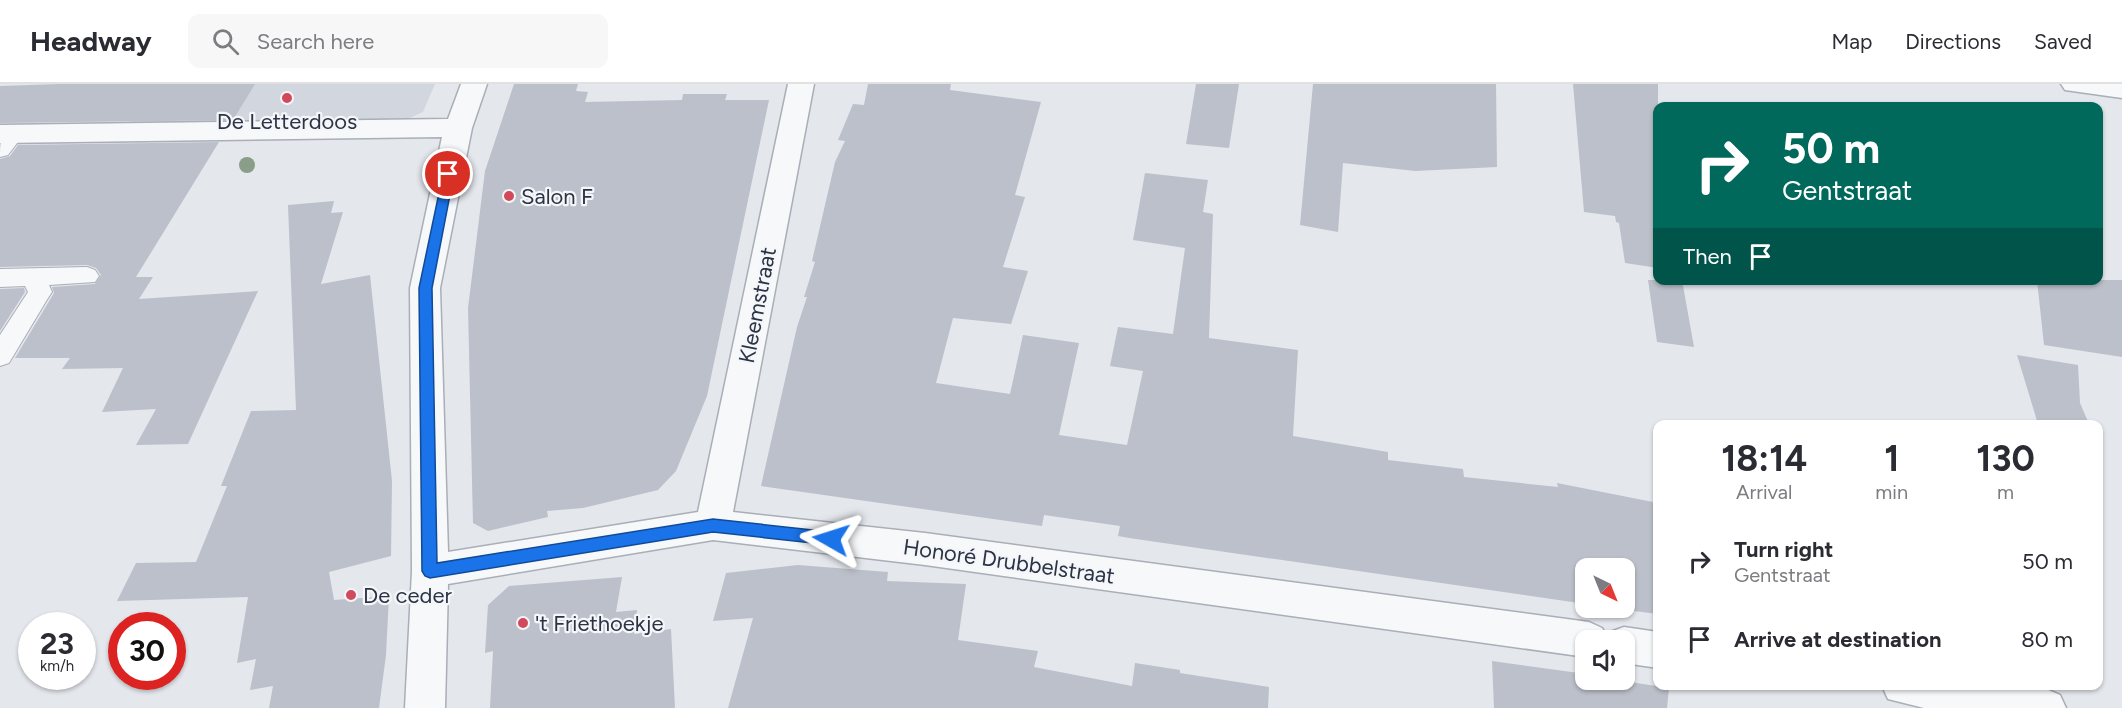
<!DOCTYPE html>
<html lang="en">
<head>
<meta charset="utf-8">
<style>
	body { margin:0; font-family:Figtree,sans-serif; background:#f7f7f7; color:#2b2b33; height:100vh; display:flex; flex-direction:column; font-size:22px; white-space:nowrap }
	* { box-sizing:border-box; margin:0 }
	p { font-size:20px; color:#7c7c81 }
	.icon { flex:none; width:33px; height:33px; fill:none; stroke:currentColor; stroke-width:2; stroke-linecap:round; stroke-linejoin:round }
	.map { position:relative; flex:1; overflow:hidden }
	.drawer { position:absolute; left:1653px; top:336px; width:450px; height:270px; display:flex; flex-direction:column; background:#fff; border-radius:12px; box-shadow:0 2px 4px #0004 }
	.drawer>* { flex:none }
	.top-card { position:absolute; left:1653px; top:18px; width:450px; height:183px; border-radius:12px; box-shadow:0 2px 4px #0004; background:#00695c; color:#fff; overflow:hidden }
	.needle { width:39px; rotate:137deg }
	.fabs { position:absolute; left:1575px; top:474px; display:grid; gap:12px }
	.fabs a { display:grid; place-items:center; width:60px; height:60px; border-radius:12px; background:#fff; box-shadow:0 2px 4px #0004; font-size:30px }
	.speed { position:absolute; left:18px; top:528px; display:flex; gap:12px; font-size:30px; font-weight:700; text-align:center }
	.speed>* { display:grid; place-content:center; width:78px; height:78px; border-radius:50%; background:#fff; box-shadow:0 2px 4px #0004; line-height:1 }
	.speed small { font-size:15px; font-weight:400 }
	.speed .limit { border:9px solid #d22; background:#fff; color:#111 }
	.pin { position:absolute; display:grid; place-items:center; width:51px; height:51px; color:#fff; margin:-26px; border:3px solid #fff; border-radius:50%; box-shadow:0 2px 6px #0007 }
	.me { position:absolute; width:66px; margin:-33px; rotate:276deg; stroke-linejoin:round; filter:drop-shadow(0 0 4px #0008) }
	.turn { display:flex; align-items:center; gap:21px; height:126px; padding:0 30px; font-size:27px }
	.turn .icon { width:78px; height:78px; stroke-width:2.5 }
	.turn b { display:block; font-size:42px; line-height:51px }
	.then { display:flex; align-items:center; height:57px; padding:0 30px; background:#0003; gap:12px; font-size:22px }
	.eta { display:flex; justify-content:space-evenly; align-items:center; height:102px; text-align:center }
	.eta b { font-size:36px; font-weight:700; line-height:42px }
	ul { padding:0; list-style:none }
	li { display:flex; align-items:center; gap:18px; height:78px; padding:0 30px }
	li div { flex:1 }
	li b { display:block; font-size:22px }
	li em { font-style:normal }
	header { display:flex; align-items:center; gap:36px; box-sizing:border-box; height:84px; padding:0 30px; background:#fff; border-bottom:2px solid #e1e1e2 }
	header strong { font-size:28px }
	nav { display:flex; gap:33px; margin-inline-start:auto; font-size:21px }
	.search { width:420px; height:54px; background:#f7f7f7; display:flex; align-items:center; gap:15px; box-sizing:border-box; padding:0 21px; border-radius:12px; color:#7c7c81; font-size:22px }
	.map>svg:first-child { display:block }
	.built { fill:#d2d6de }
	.building { fill:#bbc0ca }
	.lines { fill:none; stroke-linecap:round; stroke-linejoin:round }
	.service-casing { stroke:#a9aeb7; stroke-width:2 }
	.minor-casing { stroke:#a9aeb7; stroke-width:3 }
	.service { fill:#f7f8fa; fill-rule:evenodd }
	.minor { fill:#f7f8fa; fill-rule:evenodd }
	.tree { fill:#899d89 }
	.route { fill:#1a73e8; stroke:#114b97; stroke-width:1.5 }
	.poi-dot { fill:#d1495b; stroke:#f4f6f9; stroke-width:2 }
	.labels { text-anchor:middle; stroke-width:4.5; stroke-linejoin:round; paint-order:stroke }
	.poi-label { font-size:22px; fill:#2b3445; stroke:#f4f6f9; text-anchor:start }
	.street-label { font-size:22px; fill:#2b3445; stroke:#f4f6f9 }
</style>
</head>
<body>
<header>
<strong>Headway</strong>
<div class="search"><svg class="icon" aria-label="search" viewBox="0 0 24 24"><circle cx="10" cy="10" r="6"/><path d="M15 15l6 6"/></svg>Search here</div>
<nav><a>Map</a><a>Directions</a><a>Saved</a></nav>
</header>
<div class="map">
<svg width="2122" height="624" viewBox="0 0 2122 624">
	<rect width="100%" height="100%" fill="#e4e7ec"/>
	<!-- built -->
	<path class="built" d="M155,0H435L423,28L399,39L127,41Z"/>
	<!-- building -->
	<g class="building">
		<path d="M60,0H255L233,36L0,39V2Z"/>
		<path d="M514,0H578L576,7L588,8L585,18L682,16L683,10H727L725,16H769L707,312L676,387L658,406L583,424L547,427L548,433L488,447L473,439L468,224L485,87Z"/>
		<path d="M868,0H951L950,6L1041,18L1015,111L1025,113L1003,183L1028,187L1011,240L953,234L936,299L1010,310L1023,251L1079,259L1059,351L1127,361L1143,287L1110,282L1118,243L1173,250L1185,164L1133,156L1145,89L1208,96L1203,128L1213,130L1209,254L1298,266L1293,352L1388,368V376L1463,385L1464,393L1558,403L1557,399L1658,419V530L1610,524H1624V484H1586V520L1129,454L1118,452L1120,442L1044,431L1042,442L761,402L797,243L807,213H804L815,178L812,177L835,78L845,57L838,56L853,20L864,21Z"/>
		<path d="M1196,0H1239L1229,64L1186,60Z"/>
		<path d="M1313,0H1496L1497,83L1415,87L1343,79L1338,148L1300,141Z"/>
		<path d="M1573,0H1658V184L1625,179L1619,139L1616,138L1615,132L1584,128Z"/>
		<path d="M219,58L136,193H153L139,215L258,207L188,360L136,361L156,325L102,328L123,284L62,285L70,274H15L54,209L52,203L95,200L101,191L96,184L87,181L0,183V75L10,72L18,61Z"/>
		<path d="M334,117L331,129L343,128L321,200L370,191L392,397L391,472L329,488L334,516L389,512L386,571L379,624H269L273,602L250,606L256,575L237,579L248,513L117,517L136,479L196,478L227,402H221L251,327L296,326L288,121Z"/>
		<path d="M1648,196H1682L1694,263L1657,258Z"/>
		<path d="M2037,196H2122V273L2044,261Z"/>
		<path d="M24,204L25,208L0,247V205Z"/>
		<path d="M2017,271L2078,281L2080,319L2089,340H2038Z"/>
		<path d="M798,481L888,488L887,497L966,500L958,556L1038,567L1034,583L1132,602L1135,579L1180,586V589L1269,603L1268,624H728L753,534L713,537L726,489Z"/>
		<path d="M622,493L616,528L637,526L634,550L671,545L675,624H490L493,567L485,569L488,521L509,502Z"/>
		<path d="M1492,577L1586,590V596H1617L1669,604L1667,624H1494Z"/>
	</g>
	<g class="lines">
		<!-- service casing -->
		<g class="service-casing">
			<g id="service">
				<path d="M13,43L21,45L24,50L8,71L0,73C0,59 0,47 13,43Z"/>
				<path d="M87,183L95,186L99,192L95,198L49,201L52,208L48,214L9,279L0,282V251L28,208L25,202L0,203V185Z"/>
			</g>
		</g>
		<!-- minor casing -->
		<g class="minor-casing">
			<g id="minor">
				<path d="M461,0H487L472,44L440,204L448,468L698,428L788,0H814L733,428L925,449L1589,538L1602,544L1608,555L1610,548L1624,543L1658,548V584L1624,579V556H1586V573L925,481L713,456L448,500L445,624H405L412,487L410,204L442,53L0,59V41L448,35Z"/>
				<path d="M2061,0H2122V14L2065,6Z"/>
				<path d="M1882,602H2022L2046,605L2060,611L2066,624H1924L1888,615Z"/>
			</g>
		</g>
		<!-- service -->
		<use href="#service" class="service"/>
		<!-- minor -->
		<use href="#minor" class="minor"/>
	</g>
	<!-- trees -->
	<circle class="tree" cx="247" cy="81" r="8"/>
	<!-- route -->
	<path class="route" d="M448,86L454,90L432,204L437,479L713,435L831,448L838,455L836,459L831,461L713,448L430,494L425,492L422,487L419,204L443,90Z"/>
	<!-- markers -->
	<g class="poi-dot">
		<circle cx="287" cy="14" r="6"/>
		<circle cx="509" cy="112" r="6"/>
		<circle cx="351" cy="511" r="6"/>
		<circle cx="523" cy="539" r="6"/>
	</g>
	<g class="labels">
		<!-- poi labels -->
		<g class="poi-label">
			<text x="287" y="45" text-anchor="middle">De Letterdoos</text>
			<text x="521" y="120">Salon F</text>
			<text x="363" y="519">De ceder</text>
			<text x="535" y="547">'t Friethoekje</text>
		</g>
		<!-- street labels -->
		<g class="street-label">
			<text transform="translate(757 221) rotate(-79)" y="8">Kleemstraat</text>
			<text transform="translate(1009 477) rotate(8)" y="8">Honoré Drubbelstraat</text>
		</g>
	</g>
</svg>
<div class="fabs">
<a><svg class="needle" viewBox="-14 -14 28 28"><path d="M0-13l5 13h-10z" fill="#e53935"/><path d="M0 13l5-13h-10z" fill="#7c7c81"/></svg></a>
<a><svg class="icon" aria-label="sound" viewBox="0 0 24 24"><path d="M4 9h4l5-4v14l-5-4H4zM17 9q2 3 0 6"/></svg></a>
</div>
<div class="speed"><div>23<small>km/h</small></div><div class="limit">30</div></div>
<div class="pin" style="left:448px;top:90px;background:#d93025"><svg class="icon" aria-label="arrive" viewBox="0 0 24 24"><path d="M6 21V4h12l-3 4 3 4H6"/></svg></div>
<svg class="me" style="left:831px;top:455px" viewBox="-20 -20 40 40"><path d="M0-17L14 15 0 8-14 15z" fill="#1a73e8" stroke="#fff" stroke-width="4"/></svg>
<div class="top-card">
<div class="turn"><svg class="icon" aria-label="right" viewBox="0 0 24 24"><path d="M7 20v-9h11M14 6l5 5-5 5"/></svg><div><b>50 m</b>Gentstraat</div></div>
<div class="then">Then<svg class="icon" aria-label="arrive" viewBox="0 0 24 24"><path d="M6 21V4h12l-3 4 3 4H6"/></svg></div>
</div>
<section class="drawer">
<div class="eta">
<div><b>18:14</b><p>Arrival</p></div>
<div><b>1</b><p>min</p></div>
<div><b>130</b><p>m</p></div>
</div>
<ul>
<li><svg class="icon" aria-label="right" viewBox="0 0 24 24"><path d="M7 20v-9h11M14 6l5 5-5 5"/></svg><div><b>Turn right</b><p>Gentstraat</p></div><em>50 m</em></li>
<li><svg class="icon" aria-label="arrive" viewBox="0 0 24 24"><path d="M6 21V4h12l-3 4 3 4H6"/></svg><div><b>Arrive at destination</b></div><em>80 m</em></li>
</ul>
</section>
</div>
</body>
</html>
